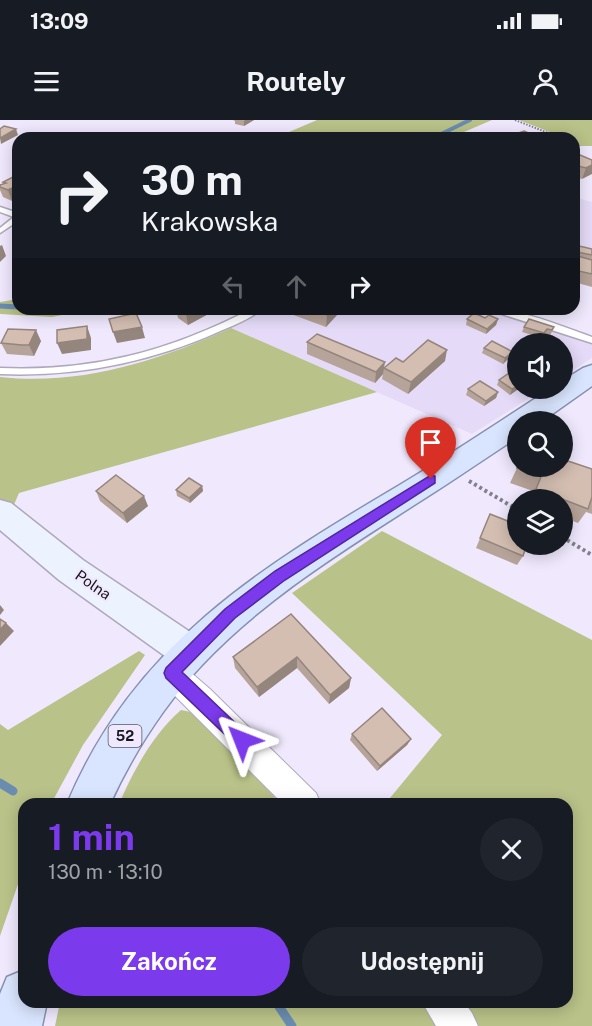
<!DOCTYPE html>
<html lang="pl">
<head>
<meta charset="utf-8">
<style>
	body { margin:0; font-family:"Public Sans",sans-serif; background:#20242c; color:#f1f3f6; height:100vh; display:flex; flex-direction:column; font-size:22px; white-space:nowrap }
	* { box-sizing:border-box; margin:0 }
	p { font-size:20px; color:#9ea1a6 }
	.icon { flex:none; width:33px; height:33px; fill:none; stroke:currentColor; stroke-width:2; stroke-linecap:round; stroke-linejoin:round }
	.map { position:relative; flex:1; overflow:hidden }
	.side { position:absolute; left:18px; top:678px; width:555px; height:210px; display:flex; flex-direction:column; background:#171b24; border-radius:18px; box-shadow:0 3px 15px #0003 }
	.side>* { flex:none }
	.hud { position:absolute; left:12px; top:12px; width:568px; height:183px; border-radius:18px; box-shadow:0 3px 15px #0003; background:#171b24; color:#f1f3f6; overflow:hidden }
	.tools { position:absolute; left:507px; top:213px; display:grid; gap:12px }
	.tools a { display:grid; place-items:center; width:66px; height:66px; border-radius:50%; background:#171b24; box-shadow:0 3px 15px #0003; font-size:30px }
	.pin { position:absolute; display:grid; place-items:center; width:51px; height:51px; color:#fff; margin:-62px -26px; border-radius:50% 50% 50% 0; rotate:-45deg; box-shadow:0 0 6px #0007 }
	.pin .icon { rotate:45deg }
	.me { position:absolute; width:66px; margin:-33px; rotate:315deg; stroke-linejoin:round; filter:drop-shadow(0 0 4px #0008) }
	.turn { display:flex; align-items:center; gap:21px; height:126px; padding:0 30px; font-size:27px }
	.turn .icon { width:78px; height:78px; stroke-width:2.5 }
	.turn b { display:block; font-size:42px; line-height:51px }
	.lanes { display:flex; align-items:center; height:57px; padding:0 30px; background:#0003; justify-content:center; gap:30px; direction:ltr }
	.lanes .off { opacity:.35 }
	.round { display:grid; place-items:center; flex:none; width:63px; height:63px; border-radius:32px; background:#20242c }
	.head { display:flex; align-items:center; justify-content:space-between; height:102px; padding:0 30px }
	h1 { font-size:36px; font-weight:700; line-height:45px; color:#7c3aed }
	.primary-button { display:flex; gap:12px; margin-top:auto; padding:12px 30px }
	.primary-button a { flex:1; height:69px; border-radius:36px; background:#7c3aed; color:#fff; font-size:24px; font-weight:700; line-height:69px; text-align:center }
	.primary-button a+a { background:#20242c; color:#f1f3f6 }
	.status { display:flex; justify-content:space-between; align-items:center; height:42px; padding:0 30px; background:#171b24; direction:ltr }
	.status svg { height:16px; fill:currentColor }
	header { display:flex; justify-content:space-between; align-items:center; height:78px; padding:0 30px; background:#171b24; font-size:27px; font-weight:700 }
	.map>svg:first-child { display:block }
	.built { fill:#e5dbf8 }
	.green { fill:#b9c288 }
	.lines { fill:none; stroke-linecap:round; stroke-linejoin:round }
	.stream-far2 { stroke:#6a8caf; stroke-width:4 }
	.stream-far1 { stroke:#6a8caf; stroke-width:5 }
	.stream { stroke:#6a8caf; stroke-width:9 }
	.lane-casing { stroke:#afa8bd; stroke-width:3 }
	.street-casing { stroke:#afa8bd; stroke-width:2 }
	.secondary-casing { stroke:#afa8bd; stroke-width:3 }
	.primary-casing { stroke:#8591af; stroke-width:3 }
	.path-far1 { stroke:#837f8d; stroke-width:2; stroke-dasharray:1.5 1.5; stroke-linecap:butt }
	.path { stroke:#837f8d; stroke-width:4; stroke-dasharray:3 3; stroke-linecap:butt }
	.lane { fill:#fff; fill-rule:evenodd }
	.street { fill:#fff; fill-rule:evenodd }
	.secondary { fill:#ecf2fe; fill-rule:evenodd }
	.primary { fill:#d9e5fe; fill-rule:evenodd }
	.wall { fill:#b6a399 }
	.shaded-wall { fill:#94857d }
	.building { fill:#d4beb2; stroke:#94857d; stroke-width:1.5 }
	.route { fill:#7c3aed; stroke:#51269a; stroke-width:1.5 }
	.labels { text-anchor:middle; stroke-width:4.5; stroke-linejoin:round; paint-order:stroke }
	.shield { fill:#f0e9fe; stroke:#595560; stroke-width:1.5 }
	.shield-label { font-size:14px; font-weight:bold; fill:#18161d }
	.street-label { font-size:15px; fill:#18161d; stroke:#f0e9fe }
</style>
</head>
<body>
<div class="status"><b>13:09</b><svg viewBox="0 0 49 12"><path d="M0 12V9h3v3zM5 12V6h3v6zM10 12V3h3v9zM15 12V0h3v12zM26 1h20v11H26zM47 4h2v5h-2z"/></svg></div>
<header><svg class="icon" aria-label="menu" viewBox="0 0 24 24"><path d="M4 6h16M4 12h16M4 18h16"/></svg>Routely<svg class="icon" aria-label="person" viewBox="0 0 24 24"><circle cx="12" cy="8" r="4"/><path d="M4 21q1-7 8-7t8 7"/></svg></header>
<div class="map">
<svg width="592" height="906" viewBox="0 0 592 906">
	<rect width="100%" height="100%" fill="#f0e9fe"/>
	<!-- built -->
	<g class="built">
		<path d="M574,77L592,82V143L575,138Z"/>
		<path d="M264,189H475L485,193L512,197L573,216L592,225V238L563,257L562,224H518V268L544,269L472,314L231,208Z"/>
	</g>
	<!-- green -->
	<g class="green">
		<path d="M317,0H492L450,18H275Z"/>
		<path d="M519,0H592V26H579L575,23L574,18H565Z"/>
		<path d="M18,179V189H91L52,197L0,194V182Z"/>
		<path d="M231,208L377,272L19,373L13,387L0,382V257C80,266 158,241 231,208Z"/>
		<path d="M382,411L592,520V906H471L452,882H567V684H385L442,615L292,473Z"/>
		<path d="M139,531L145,535L83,625L51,684H24V747L0,816V604L8,610Z"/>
		<path d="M181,590L196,593L278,681L276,684H119C133,651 154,613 181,590Z"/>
		<path d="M60,882H430L447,906H55Z"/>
	</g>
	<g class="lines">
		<!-- stream-far2 -->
		<path class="stream-far2" d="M433,18L470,0"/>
		<!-- stream-far1 -->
		<path class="stream-far1" d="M0,186L18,187"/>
		<!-- stream -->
		<g class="stream">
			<path d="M0,663L13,671"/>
			<path d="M276,882L292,906"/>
		</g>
		<!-- lane casing -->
		<g class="lane-casing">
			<g id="lane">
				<path d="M0,87L18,93V101L0,113V108L14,97L0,92Z"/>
				<path d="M251,189H262C250,199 232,206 218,212C148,243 76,257 0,254V248C92,252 170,231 251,189Z"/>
				<path d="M486,189C522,189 558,205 592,217V223Z"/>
			</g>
		</g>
		<!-- street casing -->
		<g class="street-casing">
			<g id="street">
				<path d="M171,540L181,544L210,569L316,673L321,684H283L161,562L157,553L161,544Z"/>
				<path d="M422,882H464L472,893L478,906H436Z"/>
			</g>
		</g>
		<!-- secondary casing -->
		<g class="secondary-casing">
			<path id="secondary" d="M0,380L11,383L83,440L202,520L207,532L202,544L189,549L176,544L59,460L0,410Z"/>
		</g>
		<!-- primary casing -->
		<g class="primary-casing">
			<g id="primary">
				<path d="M592,245V266L541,302H518V317C485,338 453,361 419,382C343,431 265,478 202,545C164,585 133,634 110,684H67C133,526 258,449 398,366C450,335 501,301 551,268H562V261L583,248Z"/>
				<path d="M24,850V882H47L42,906H0V874L7,857Z"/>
			</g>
		</g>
		<!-- path-far1 -->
		<path class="path-far1" d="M515,0L561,18"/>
		<!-- path -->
		<g class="path">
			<path d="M469,361L518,390"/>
			<path d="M562,417L592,435"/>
		</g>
		<!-- lane -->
		<use href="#lane" class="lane"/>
		<!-- street -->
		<use href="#street" class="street"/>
		<!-- secondary -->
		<use href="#secondary" class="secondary"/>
		<!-- primary -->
		<use href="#primary" class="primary"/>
	</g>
	<!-- wall -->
	<g class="wall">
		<path d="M233,0H254L244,6L235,4V1Z"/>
		<path d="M574,38L592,40L582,59L574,57Z"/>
		<path d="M17,55L12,81L3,77L0,70V65L4,63L3,62Z"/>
		<path d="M18,97V106L16,105L13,100Z"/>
		<path d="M579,126L592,129V167L574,162V135H575Z"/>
		<path d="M176,189H228L217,195L212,192L188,205L178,198Z"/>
		<path d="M288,189H337V195L326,207L288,193Z"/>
		<path d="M536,189H556L554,193Z"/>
		<path d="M485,198L498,199L496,205L486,214L466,205L467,199Z"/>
		<path d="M524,207H554L550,216L544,214L542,218L522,212Z"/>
		<path d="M41,221L34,236L7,234L1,223Z"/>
		<path d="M307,222L384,248L403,242L445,241L408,274L382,259L383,254L375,263L307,234Z"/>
		<path d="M484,228L513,232L510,237L503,244L482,233Z"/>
		<path d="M499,260L518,268L510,275L497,265Z"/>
		<path d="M468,269L498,272L496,278L484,286L466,275Z"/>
		<path d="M518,346L592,349V394L586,392L578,403L562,397V380H530L533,371L510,363Z"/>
		<path d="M202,366L203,371L190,383L177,376L176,370Z"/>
		<path d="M96,371L148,386L127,403L100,381Z"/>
		<path d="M490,394L523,436L517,445L476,428Z"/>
		<path d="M291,494L351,558L349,568L329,584L297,548L259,577L235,548L233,537Z"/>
		<path d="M352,614L411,619L407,625L377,651L350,620Z"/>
	</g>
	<!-- shaded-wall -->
	<g class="shaded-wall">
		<path d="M245,0H254L244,6V1Z"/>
		<path d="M16,9L18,15L1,24L0,18Z"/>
		<path d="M592,45V54L582,59L586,48Z"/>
		<path d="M18,65V78L12,81L8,70Z"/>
		<path d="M2,125L6,136L0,142V126Z"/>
		<path d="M195,189H212V192L188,205L186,194Z"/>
		<path d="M216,189H228L217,195Z"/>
		<path d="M333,189H337V195L326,207L327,195Z"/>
		<path d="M498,199L496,205L486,214L487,209Z"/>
		<path d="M87,206L91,218V230L62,234L57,223Z"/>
		<path d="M142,207L145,218L117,223L113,212Z"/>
		<path d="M36,210L41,221L34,236L29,225Z"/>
		<path d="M447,230L445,241L408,274L411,262Z"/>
		<path d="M513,232L510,237L503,244L505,238Z"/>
		<path d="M385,242L383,254L375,263L376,252Z"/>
		<path d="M518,266V268H520L510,275L512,269Z"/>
		<path d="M498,272L496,278L484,286L486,281Z"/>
		<path d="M202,366L203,371L190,383L189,378Z"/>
		<path d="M144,376L148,386L127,403L123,393Z"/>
		<path d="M0,485L4,490L0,495Z"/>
		<path d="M6,503L14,511L0,526V510Z"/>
		<path d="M297,537V548L259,577L257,567Z"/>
		<path d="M351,558L349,568L329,584L330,575Z"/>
		<path d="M411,619L407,625L377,651L380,646Z"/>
	</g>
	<!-- building -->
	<g class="building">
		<path d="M4,6L16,9L0,18V9Z"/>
		<path d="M524,11L533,15L526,18H504Z"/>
		<path d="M580,35L592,40V45L586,48L574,45V38Z"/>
		<path d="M17,55H18V65L8,70L0,67V65L6,63L3,62Z"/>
		<path d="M579,126L592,129V135L577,132Z"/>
		<path d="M574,135L592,140V154L574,150Z"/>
		<path d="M179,189H195L186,194Z"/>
		<path d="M308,189H333L327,195Z"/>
		<path d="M136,193L142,207L113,212L109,199Z"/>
		<path d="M474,193L485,198L489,195L498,199L487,209L467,199Z"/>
		<path d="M529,199L554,207L552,210L547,209L544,213L524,207Z"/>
		<path d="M87,206V219L57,223V210Z"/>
		<path d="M8,209L36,210L29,225H22L1,223Z"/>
		<path d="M317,214L385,242L376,252L307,222Z"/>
		<path d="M428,220L447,230L411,262L384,248L396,238L403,242Z"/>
		<path d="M492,221L513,232L505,238L484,228Z"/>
		<path d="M512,251L518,255V266L512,269L499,260Z"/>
		<path d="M480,261L498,272L486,281L468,269Z"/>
		<path d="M562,339L592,349V377L588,389L536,369L541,357L517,348L518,346H562Z"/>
		<path d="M116,355L144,376L123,393L96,371Z"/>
		<path d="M189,358L202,366L189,378L176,370Z"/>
		<path d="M490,394L518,405V424H527L523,436L480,418Z"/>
		<path d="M291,494L351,558L330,575L297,537L257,567L233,537Z"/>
		<path d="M0,499L6,503L0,510Z"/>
		<path d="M382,588L411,619L380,646L352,614Z"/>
	</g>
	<!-- route -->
	<path class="route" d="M431,355L435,356V363L285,460L235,498L182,552L248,615L250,620L248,626L242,628L237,626L166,558L164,553L166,548L225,489L275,451Z"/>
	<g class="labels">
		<!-- shield labels -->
		<rect class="shield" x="108.5" y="605" width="33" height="22" rx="4.5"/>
		<g class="shield-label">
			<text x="125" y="621">52</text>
		</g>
		<!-- street labels -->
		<g class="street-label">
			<text transform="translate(93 465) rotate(35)" y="5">Polna</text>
		</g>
	</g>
</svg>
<div class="tools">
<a><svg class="icon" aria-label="sound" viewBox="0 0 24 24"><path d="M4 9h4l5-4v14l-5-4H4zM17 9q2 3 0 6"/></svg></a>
<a><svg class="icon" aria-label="search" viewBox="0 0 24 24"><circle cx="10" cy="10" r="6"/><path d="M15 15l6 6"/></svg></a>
<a><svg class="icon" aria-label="layers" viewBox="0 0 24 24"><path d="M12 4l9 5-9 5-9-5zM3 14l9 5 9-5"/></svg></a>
</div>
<div class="pin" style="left:431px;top:359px;background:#d93025"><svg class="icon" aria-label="arrive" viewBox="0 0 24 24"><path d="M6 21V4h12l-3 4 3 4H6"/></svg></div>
<svg class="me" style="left:242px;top:620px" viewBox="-20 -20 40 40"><path d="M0-17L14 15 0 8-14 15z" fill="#7c3aed" stroke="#fff" stroke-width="4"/></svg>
<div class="hud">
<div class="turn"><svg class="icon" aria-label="right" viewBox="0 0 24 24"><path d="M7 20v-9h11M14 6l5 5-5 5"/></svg><div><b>30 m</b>Krakowska</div></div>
<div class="lanes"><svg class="icon off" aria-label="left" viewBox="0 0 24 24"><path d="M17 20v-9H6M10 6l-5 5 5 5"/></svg><svg class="icon off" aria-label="ahead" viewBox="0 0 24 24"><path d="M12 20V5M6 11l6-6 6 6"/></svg><svg class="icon" aria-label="right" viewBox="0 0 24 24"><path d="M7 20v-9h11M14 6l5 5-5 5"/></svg></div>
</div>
<section class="side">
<div class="head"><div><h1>1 min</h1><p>130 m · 13:10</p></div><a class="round"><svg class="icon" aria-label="close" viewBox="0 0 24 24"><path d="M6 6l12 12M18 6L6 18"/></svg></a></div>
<div class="primary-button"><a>Zakończ</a><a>Udostępnij</a></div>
</section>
</div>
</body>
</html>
